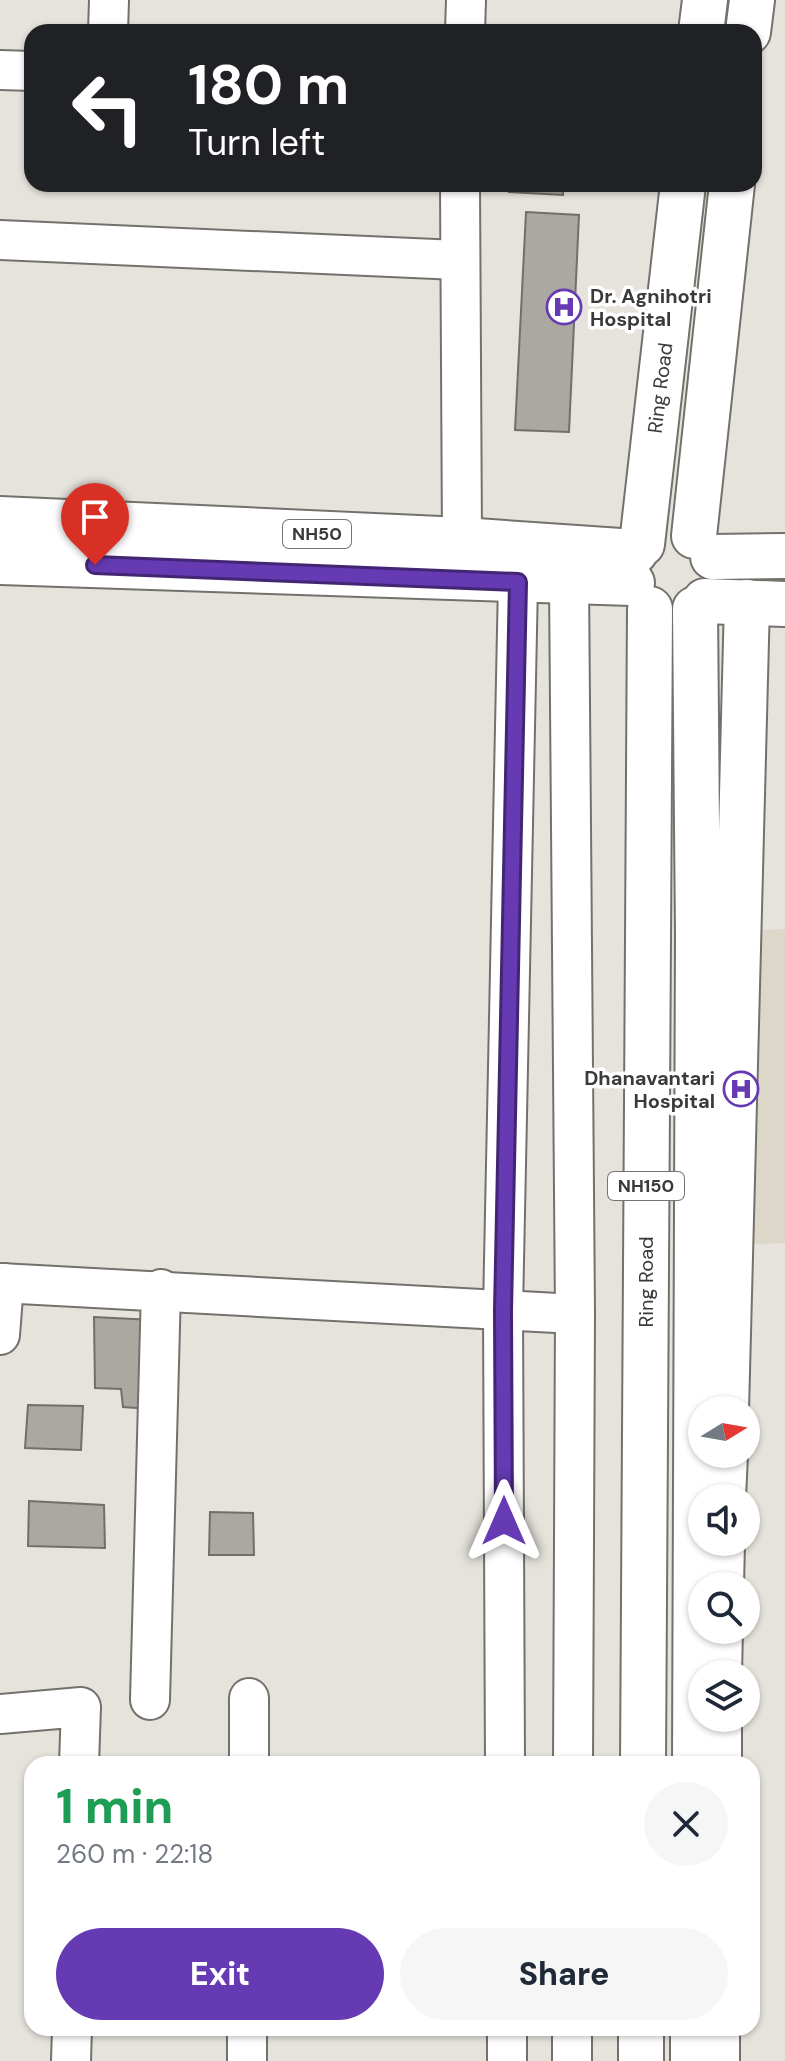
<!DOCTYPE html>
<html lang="en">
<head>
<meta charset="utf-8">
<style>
	body { margin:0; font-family:"DM Sans",sans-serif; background:#f6f6f7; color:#1f2937; height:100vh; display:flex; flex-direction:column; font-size:30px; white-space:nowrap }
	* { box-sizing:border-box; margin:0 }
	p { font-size:26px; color:#747a83 }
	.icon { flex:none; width:44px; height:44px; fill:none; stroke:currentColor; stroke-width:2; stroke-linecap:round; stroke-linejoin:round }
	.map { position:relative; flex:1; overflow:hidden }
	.sheet { position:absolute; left:24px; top:1756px; width:736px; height:280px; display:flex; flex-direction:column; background:#fff; border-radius:24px; box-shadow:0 2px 6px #0004 }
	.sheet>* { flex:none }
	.top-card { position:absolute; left:24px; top:24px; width:738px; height:168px; border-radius:24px; box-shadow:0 2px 6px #0004; background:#202124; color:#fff; overflow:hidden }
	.needle { width:52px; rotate:79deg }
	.controls { position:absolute; left:688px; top:1396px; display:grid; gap:16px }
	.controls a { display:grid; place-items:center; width:72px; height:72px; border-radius:50%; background:#fff; box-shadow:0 2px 6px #0004; font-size:40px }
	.pin { position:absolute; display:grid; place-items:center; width:68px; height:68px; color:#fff; margin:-82px -34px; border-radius:50% 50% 50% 0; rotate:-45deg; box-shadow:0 0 8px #0007 }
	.pin .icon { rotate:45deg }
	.me { position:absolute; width:88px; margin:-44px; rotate:0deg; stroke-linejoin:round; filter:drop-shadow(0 0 6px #0008) }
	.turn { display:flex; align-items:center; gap:28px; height:168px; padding:0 32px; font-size:36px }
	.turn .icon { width:104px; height:104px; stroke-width:2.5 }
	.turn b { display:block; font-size:56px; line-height:68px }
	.round { display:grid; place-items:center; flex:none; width:84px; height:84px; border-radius:42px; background:#f6f6f7 }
	.headline { display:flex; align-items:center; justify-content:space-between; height:136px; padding:0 32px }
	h1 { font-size:48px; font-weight:800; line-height:60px; color:#1e9e55 }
	.primary-button { display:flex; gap:16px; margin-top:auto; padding:16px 32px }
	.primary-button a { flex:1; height:92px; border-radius:48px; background:#653ab2; color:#fff; font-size:32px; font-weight:800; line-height:92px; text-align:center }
	.primary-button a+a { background:#f6f6f7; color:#1f2937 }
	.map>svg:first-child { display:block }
	.built { fill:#ddd7ca }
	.building { fill:#aba8a2; stroke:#716f69; stroke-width:2 }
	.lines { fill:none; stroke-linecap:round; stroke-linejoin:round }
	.minor-casing { stroke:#74716c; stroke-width:42 }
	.tertiary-casing { stroke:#74716c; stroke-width:48 }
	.primary-casing { stroke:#74716c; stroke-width:48 }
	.trunk-casing { stroke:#74716c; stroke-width:48 }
	.minor { stroke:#fff; stroke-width:38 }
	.tertiary { stroke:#fff; stroke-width:44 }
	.primary { stroke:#fff; stroke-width:44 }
	.trunk { stroke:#fff; stroke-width:44 }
	.route-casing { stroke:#422674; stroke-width:20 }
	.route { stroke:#653ab2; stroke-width:14 }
	.labels { text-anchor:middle; stroke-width:7; stroke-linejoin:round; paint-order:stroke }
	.shield { fill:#fff; stroke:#767574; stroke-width:2 }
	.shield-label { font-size:18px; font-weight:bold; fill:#3c3a38 }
	.poi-label { font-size:20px; font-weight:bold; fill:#3c3a38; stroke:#fff; text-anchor:start }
	.street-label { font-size:20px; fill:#3c3a38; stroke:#fff }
</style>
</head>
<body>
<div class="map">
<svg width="785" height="2061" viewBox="0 0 785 2061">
	<rect width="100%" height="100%" fill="#e6e3dd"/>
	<!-- built -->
	<path class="built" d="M785,929V1243L697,1246L698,934Z"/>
	<!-- building -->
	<g class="building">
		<path d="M509,184H563V195L509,192Z"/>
		<path d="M526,212L579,215L569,432L515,430Z"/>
		<path d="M94,1317L153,1320L151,1409L123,1407L121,1389L95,1388Z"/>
		<path d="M28,1405L83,1406L81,1450L25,1448Z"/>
		<path d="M29,1501L104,1505L105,1548L28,1546Z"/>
		<path d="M210,1512L253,1513L254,1555H209Z"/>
	</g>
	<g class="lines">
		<!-- minor casing -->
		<g class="minor-casing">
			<g id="minor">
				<path d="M108,32L109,0"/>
				<path d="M465,32L466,0"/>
				<path d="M0,70L32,71"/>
				<path d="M460,184L462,540"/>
				<path d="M0,240L458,260"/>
				<path d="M569,581L575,1314L573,1764"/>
				<path d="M0,1283L575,1314"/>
				<path d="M0,1335L4,1283"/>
				<path d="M150,1700L161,1289"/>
				<path d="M0,1714L81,1707L79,1764"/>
				<path d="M249,1764V1698"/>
				<path d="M505,1764L503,1310L518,582"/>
				<path d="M507,2028V2061"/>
				<path d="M71,2061L72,2028"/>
				<path d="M247,2061V2028"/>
				<path d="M572,2061V2028"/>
			</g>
		</g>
		<!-- tertiary casing -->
		<g class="tertiary-casing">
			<g id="tertiary">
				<path d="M726,1410L747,602"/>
				<path d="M723,1498L725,1454"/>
				<path d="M721,1586L722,1542"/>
				<path d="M719,1674L720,1630"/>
				<path d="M719,1764V1718"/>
				<path d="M717,2061V2028"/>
			</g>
		</g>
		<!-- primary casing -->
		<g class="primary-casing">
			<g id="primary">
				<path d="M713,557L785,556"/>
				<path d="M705,601L785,604"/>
			</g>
		</g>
		<!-- trunk casing -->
		<g class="trunk-casing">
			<g id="trunk">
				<path d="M701,32L705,0"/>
				<path d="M748,32L752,0"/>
				<path d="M0,519L462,540L635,552"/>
				<path d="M694,536L732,184"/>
				<path d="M642,544L683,184"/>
				<path d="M0,562L632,583"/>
				<path d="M695,609L698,934L695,1764"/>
				<path d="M643,1764L650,609"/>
				<path d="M641,2061V2028"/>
				<path d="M693,2061V2028"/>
			</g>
		</g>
		<!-- minor -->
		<use href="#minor" class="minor"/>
		<!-- tertiary -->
		<use href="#tertiary" class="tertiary"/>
		<!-- primary -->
		<use href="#primary" class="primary"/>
		<!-- trunk -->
		<use href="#trunk" class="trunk"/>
	</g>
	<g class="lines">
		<!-- route casing -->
		<g class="route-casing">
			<path id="route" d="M95,565L518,582L503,1310L504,1521"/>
		</g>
		<!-- route -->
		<use href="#route" class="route"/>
	</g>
	<!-- icons -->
	<defs>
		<g id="hospital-ring" transform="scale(1.8)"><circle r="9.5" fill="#fff" stroke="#653ab2" stroke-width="1.5"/><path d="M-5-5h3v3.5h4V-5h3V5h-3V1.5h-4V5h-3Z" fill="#653ab2"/></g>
	</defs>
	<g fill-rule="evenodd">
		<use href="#hospital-ring" x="564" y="307"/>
		<use href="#hospital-ring" x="741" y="1089"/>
	</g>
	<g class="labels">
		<!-- shield labels -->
		<g class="shield">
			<rect x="283" y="520" width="68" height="28" rx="6"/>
			<rect x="608" y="1172" width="76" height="28" rx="6"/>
		</g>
		<g class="shield-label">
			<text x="317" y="540">NH50</text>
			<text x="646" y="1192">NH150</text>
		</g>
		<!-- poi labels -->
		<g class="poi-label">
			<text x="590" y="303">Dr. Agnihotri<tspan x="590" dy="23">Hospital</tspan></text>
			<text x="715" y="1085" text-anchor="end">Dhanavantari<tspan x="715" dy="23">Hospital</tspan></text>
		</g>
		<!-- street labels -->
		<g class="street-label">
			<text transform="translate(660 388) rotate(-83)" y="7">Ring Road</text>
			<text transform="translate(646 1282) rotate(-90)" y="7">Ring Road</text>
		</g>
	</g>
</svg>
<div class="controls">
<a><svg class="needle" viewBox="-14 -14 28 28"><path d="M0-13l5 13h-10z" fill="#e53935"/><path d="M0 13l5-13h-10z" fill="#747a83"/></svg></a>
<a><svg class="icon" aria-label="sound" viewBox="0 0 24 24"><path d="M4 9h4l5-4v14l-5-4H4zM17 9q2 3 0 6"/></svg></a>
<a><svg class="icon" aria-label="search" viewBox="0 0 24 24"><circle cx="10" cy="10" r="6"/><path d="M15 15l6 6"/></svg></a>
<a><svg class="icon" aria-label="layers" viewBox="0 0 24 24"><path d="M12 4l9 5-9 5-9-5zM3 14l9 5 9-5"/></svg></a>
</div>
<div class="pin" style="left:95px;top:565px;background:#d93025"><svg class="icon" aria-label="arrive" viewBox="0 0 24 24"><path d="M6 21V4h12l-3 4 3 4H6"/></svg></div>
<svg class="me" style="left:504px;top:1521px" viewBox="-20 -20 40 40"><path d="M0-17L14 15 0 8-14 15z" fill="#653ab2" stroke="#fff" stroke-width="4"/></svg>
<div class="top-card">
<div class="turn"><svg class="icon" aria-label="left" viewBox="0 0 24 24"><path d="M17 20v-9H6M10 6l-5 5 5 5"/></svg><div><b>180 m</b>Turn left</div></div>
</div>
<section class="sheet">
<div class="headline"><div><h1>1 min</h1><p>260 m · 22:18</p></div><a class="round"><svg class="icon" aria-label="close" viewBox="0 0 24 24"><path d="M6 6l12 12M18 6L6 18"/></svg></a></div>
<div class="primary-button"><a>Exit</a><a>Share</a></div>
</section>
</div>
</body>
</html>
